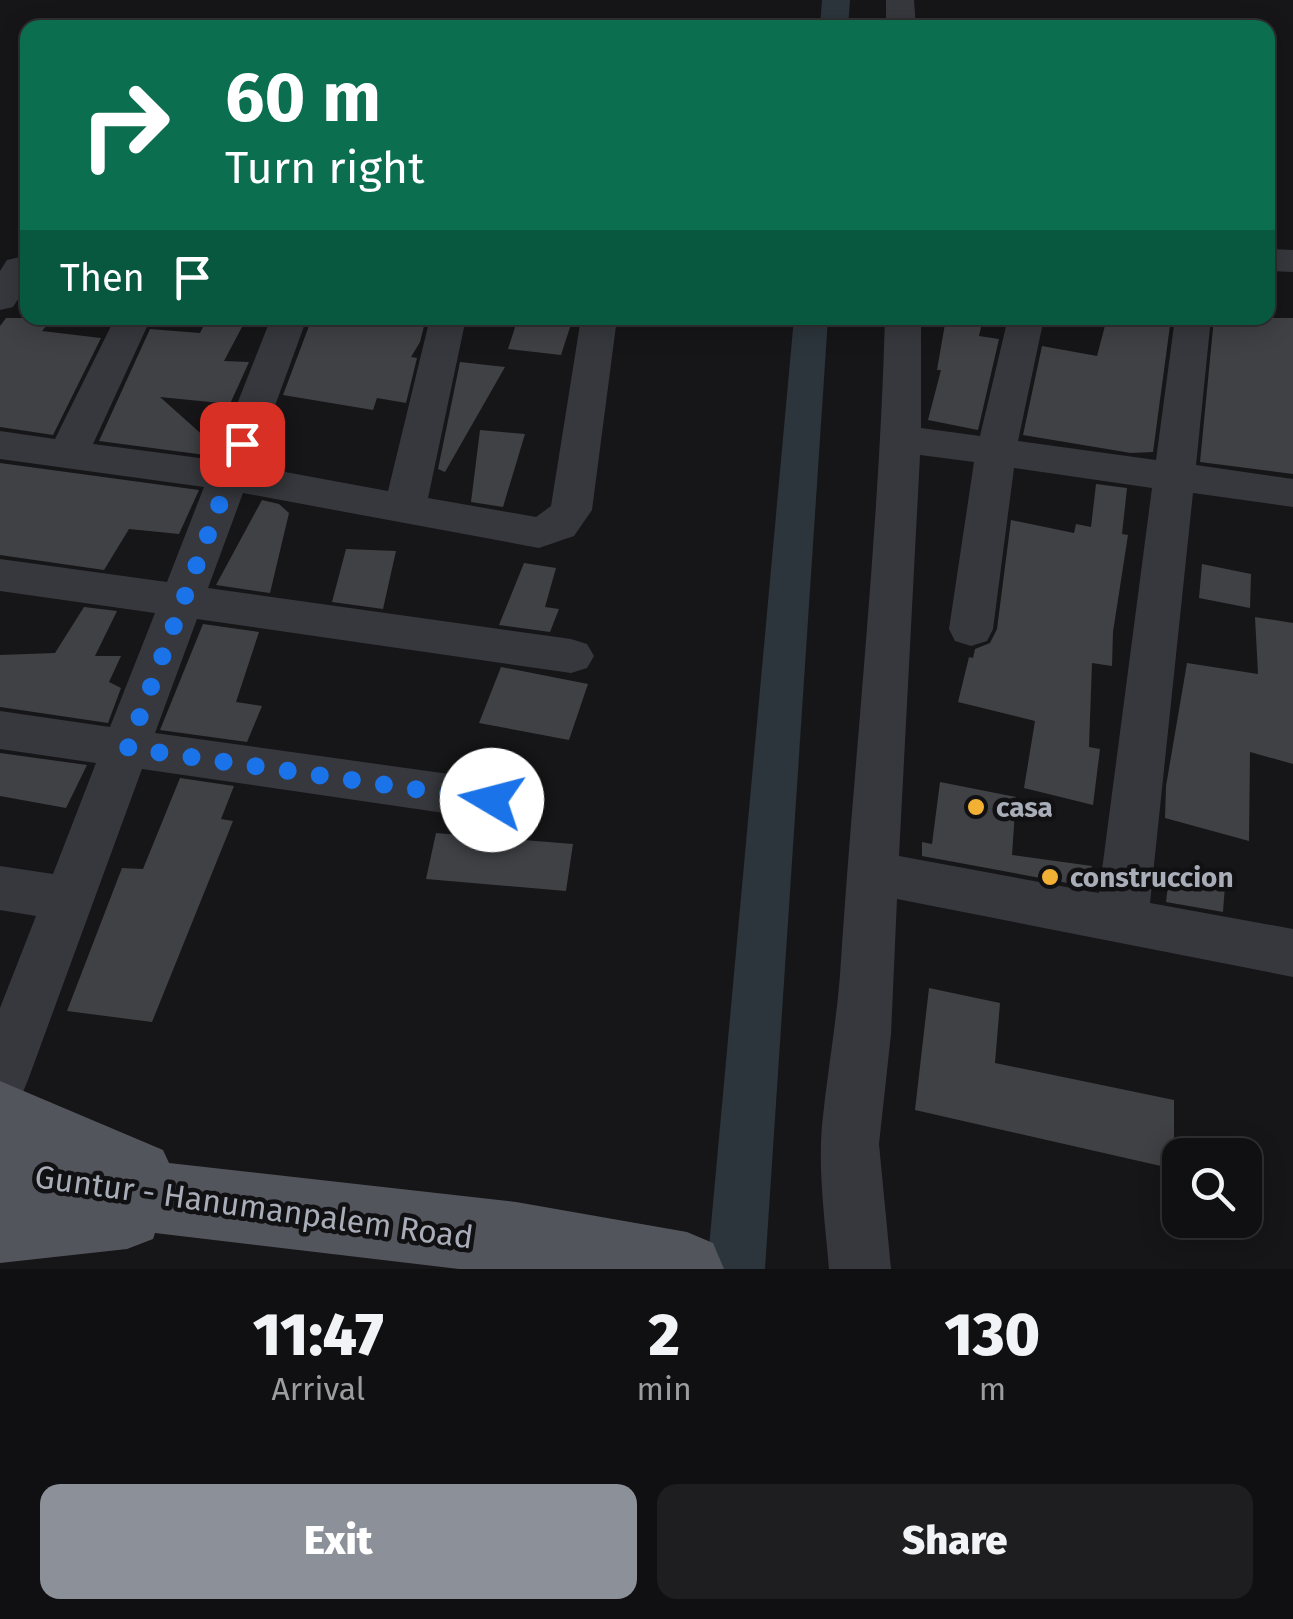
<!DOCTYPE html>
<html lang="en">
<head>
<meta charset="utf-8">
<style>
	body { margin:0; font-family:"Fira Sans",sans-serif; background:#1e1e20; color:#f1f3f6; height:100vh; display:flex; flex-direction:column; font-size:38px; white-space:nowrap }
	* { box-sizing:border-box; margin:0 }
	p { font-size:32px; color:#9c9d9f }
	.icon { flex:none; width:55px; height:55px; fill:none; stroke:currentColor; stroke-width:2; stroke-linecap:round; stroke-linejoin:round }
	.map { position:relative; height:1269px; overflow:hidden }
	.sheet { display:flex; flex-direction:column; background:#101012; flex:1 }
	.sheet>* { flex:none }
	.guide { position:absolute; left:20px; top:20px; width:1255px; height:305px; border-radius:20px; box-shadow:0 5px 25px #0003,0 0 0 2px #303032; background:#0b6e4f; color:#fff; overflow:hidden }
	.tools { position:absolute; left:1162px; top:1138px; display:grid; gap:20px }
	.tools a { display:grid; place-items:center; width:100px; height:100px; border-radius:20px; background:#101012; box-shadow:0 5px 25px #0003,0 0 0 2px #303032; font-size:50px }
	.pin { position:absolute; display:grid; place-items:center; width:85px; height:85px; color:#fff; margin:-42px; border-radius:20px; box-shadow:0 5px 15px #0006 }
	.me { position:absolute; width:110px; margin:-55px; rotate:278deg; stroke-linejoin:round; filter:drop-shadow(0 0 8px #0008) }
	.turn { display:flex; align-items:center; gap:35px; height:210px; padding:0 40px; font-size:45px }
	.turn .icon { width:130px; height:130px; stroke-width:2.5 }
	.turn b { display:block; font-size:70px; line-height:85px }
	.then { display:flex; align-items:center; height:95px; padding:0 40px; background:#0003; gap:20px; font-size:38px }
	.eta { display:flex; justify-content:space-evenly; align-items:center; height:170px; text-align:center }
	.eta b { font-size:60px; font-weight:800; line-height:70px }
	.primary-button { display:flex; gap:20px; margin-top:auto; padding:20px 40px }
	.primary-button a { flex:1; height:115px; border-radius:20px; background:#8c9099; color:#fff; font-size:40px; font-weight:800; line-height:115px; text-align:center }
	.primary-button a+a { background:#1e1e20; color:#f1f3f6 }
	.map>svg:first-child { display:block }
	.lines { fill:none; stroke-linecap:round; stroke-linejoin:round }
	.canal { fill:#2c353c; fill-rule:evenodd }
	.building { fill:#404145 }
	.minor { fill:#37383d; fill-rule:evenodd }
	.primary { fill:#53555c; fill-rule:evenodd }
	.route { stroke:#1a73e8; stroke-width:18; stroke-dasharray:0 32.4 }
	.poi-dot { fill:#f2b134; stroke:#111113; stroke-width:4 }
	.labels { text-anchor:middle; stroke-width:9; stroke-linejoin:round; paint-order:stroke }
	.poi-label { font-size:28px; font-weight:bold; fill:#a8adb8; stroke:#111113; text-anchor:start }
	.near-street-label { font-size:32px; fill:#a8adb8; stroke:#111113 }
</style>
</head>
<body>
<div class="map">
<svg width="1293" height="1269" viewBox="0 0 1293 1269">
	<rect width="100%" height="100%" fill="#161618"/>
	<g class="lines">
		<!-- canal -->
		<g class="canal">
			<path d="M822,0H850L848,28H820Z"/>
			<path d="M794,318H828L765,1269H707Z"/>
		</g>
	</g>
	<!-- building -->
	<g class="building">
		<path d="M6,318H53L42,331L101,338L53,435L0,427V326Z"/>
		<path d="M312,318H426L420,342L411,357L417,358L406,403L377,398L373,410L283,395Z"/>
		<path d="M518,318H573L561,355L508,349Z"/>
		<path d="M946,318H983L979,336L999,339L978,430L928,420L941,370H937Z"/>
		<path d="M1107,318H1171L1153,452L1131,453L1023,435L1042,346L1097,356Z"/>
		<path d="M1214,318H1293V474L1200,462Z"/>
		<path d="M204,325H243L224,361L249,362L230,404L160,397L216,447L213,456L99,441L150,329L200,333Z"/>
		<path d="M460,362L505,367L445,472L438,469Z"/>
		<path d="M480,430L525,434L503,507L471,502Z"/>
		<path d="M0,463L199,490L179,534L129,529L104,570L0,555Z"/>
		<path d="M1096,484L1127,488L1122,534L1128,535L1113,632L1112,666L1092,663L1089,747L1100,749L1093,805L1024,788L1035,721L958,702L969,657L973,658L975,649L990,643L997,629L1011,520L1074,533L1076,524L1091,527Z"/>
		<path d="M262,500L279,504L289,513L270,593L216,585Z"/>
		<path d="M346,549L396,551L383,609L332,602Z"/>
		<path d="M524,563L556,568L545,607L559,609L550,632L499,625Z"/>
		<path d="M1202,564L1251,574L1250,608L1199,598Z"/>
		<path d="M84,607L117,611L95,656H121L109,682L121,688L108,723L0,707V655L55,653Z"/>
		<path d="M1255,617L1293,623V764L1250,752L1249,841L1165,818L1166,786L1187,663L1258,674Z"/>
		<path d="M203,624L259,632L236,702L262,706L247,742L160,730Z"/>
		<path d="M501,667L588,684L569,740L479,723Z"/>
		<path d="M0,753L87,765L66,808L0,796Z"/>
		<path d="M180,778L234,786L221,819L233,821L152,1022L67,1011L122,868L143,869Z"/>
		<path d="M940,782L1016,797L1012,855L1092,866L1089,887L922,856V842L932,844Z"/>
		<path d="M436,833L573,844L566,891L426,879Z"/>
		<path d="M1169,877L1225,885L1223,912L1166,902Z"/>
		<path d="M929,988L1000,1003L995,1063L1174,1100V1169L915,1110Z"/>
	</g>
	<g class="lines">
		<!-- minor -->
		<g class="minor">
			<path d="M886,0H914L916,28H886Z"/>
			<path d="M1268,249L1293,250V272L1268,271Z"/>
			<path d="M20,257L28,259V284L13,307L0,310V271L7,260Z"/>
			<path d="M115,318H151L93,444L215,460L271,318H307L253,466L388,491L430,318H466L428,498L536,517L551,506L581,318H617L592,510L574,536L539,548L243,493L208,588L571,639L587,644L594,656L587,668L571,673L197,619L155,733L492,780L509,786L517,800L509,814L492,820L142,769L28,1080L20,1099L0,1107V1008L36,916L0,910V866L53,874L96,763L0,749V711L110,727L155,613L0,591V559L167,582L204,487L0,459V431L55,439Z"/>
			<path d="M885,318H921V428L980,436L1008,318H1044L1018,441L1156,460L1175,318H1211L1196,465L1293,479V507L1193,493L1150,903L1293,929V977L897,899L891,1034L879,1144L891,1269H829C825,1221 818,1173 822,1125C827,1075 836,1026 840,975C854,757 879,538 885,318ZM920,455L974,462L949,629L955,641L971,646L987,641L993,629L1014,468L1152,488L1099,893L899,856Z"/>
		</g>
		<!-- primary -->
		<path class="primary" d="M0,1081L163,1150L169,1163L516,1202L687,1232L713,1243L724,1269H459L155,1233L153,1239L127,1249L0,1263Z"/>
	</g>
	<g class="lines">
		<!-- route -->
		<path class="route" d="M242,444L128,748L492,800"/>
	</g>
	<!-- markers -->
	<g class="poi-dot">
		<circle cx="976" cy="807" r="10"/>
		<circle cx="1050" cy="877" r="10"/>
	</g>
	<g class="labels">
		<!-- poi labels -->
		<g class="poi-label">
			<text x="996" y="817">casa</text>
			<text x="1070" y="887">construccion</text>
		</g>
		<!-- near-street labels -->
		<g class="near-street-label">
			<text transform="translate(254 1207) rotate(8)" y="11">Guntur - Hanumanpalem Road</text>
		</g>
	</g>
</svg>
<div class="tools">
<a><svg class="icon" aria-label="search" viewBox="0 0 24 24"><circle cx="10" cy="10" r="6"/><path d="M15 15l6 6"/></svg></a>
</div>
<div class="pin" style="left:242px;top:444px;background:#d93025"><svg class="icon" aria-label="arrive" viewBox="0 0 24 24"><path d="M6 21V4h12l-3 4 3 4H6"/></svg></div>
<svg class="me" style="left:492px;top:800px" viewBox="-20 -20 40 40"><circle r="19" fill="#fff"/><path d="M0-13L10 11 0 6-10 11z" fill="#1a73e8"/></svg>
<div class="guide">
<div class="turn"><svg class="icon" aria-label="right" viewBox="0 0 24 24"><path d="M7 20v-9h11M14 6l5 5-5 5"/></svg><div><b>60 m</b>Turn right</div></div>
<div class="then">Then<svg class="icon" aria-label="arrive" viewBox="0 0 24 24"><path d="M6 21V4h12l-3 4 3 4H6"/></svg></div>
</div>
</div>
<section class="sheet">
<div class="eta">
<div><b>11:47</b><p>Arrival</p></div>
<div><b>2</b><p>min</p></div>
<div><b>130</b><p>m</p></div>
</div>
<div class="primary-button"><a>Exit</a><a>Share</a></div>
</section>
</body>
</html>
